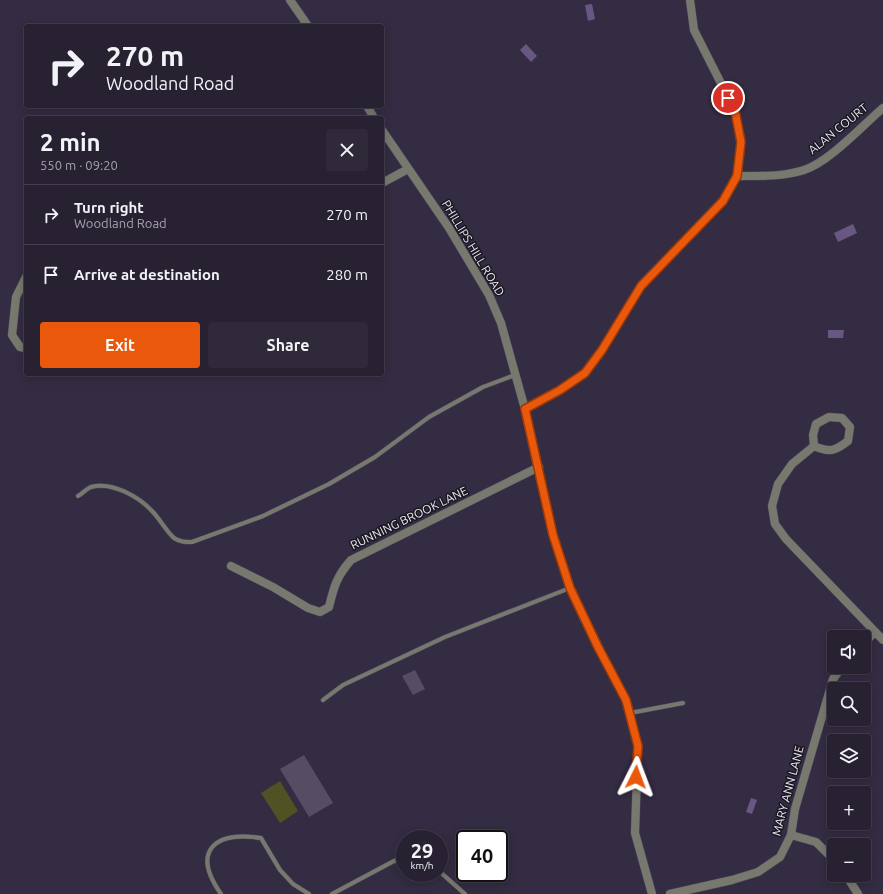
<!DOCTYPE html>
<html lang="en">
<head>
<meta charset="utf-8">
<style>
	body { margin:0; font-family:Ubuntu,sans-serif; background:#2f293a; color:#f1f3f6; height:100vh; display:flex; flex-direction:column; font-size:15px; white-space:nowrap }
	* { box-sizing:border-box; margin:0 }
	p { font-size:13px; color:#a4a3ac }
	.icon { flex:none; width:22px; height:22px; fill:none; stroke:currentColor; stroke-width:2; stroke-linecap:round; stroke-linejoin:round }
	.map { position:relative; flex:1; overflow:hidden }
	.sheet { position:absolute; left:24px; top:116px; width:360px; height:260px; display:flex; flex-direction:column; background:#272132; border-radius:4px; box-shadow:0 2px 10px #0003,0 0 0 1px #433e4d }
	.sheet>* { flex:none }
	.top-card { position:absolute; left:24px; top:24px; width:360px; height:84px; border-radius:4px; box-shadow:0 2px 10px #0003,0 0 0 1px #433e4d; background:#272132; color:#f1f3f6; overflow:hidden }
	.controls { position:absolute; left:827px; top:630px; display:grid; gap:8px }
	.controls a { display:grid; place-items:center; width:44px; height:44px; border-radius:4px; background:#272132; box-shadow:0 2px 10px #0003,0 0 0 1px #433e4d; font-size:20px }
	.speed { position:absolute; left:396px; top:830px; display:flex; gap:8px; font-size:20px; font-weight:700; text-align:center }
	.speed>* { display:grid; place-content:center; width:52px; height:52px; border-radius:50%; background:#272132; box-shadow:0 2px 10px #0003,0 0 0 1px #433e4d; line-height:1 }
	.speed small { font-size:10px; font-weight:400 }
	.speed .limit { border:2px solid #111; border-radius:6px; background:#fff; color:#111 }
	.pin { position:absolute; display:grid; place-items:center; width:34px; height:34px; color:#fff; margin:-17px; border:2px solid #fff; border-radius:50%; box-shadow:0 1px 4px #0007 }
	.me { position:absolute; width:44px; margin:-22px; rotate:3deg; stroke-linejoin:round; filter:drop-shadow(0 0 3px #0008) }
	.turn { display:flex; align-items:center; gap:14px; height:84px; padding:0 16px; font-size:18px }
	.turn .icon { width:52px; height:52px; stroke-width:2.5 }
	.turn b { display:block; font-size:28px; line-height:34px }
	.round { display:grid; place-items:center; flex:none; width:42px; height:42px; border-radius:4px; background:#2f293a }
	.overview { display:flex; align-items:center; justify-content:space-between; height:68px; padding:0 16px }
	h1 { font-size:24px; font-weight:700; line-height:30px }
	.cta { display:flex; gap:8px; margin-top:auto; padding:8px 16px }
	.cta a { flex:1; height:46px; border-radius:4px; background:#ea580c; color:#fff; font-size:16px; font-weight:700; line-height:46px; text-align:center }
	.cta a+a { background:#2f293a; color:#f1f3f6 }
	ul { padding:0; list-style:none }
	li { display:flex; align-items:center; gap:12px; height:60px; padding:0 16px; border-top:1px solid #433e4d }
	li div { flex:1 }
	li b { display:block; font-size:15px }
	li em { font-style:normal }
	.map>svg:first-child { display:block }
	.green { fill:#4f5223 }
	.water { fill:#685783 }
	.building { fill:#554d64 }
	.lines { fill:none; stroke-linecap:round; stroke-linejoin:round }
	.service-casing { stroke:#514a5f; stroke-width:5 }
	.minor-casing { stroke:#514a5f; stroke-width:9 }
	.tertiary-casing { stroke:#514a5f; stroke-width:9 }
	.service { stroke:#78796e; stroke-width:4 }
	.minor { stroke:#78796e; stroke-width:8 }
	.tertiary { stroke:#78796e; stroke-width:8 }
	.route-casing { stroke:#983908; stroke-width:10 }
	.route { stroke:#ea580c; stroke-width:7 }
	.labels { text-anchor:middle; stroke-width:3; stroke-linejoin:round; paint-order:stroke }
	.street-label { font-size:12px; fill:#ece7f5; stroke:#1a1720 }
</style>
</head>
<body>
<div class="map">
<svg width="883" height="894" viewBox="0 0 883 894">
	<rect width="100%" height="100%" fill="#342c42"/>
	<!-- green -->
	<path class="green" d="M280,781L298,811L280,823L261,793Z"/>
	<!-- water -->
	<g class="water">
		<path d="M592,4L595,19L588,21L585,5Z"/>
		<path d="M526,44L537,56L531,62L520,50Z"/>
		<path d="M853,224L857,233L838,242L834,233Z"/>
		<path d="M828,330H844L843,338H828Z"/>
		<path d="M751,798L757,800L752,814L746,812Z"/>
	</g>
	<!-- building -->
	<g class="building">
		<path d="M415,670L425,689L413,695L402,676Z"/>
		<path d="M304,755L333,803L309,817L280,769Z"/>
	</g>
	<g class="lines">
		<!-- service casing -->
		<g class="service-casing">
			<g id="service">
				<path d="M78,496C82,494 86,489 91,487C112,481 139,497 152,511C160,519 166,531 174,538C180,542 185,542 192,542L263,516L329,484L375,457L429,417L483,387L515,375"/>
				<path d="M323,700L343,685L445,637L570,588"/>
				<path d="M630,713L683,703"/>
				<path d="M439,871L465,894"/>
				<path d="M221,894C191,851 214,831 261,838L280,870L293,884L309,894"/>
				<path d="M332,894L394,861L405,858"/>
			</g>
		</g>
		<!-- minor casing -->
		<g class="minor-casing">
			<g id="minor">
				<path d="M737,176C760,176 782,177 804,170C829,162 862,126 883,108"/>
				<path d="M382,183L408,169"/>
				<path d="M26,277L16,297L12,335L20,347L26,348"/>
				<path d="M525,409L560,390L585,373L602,350L641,286L723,201L737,176L741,142L735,111L694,30L690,0"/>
				<path d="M814,446L813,435L816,424L829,417L842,418L850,427L848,441C835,451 830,453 814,446L792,464L778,484L772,506L775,524L786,539L883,640"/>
				<path d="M231,566L273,587L308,608L320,612L329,607C334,586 337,576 351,560L539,467"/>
				<path d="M864,643L875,632"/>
				<path d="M791,835L816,842L834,860"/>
				<path d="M846,875L858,894"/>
				<path d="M670,894L732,880L758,872L780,857L791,835L795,809L833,679L842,667"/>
			</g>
		</g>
		<!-- tertiary casing -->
		<g class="tertiary-casing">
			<g id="tertiary">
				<path d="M290,0L308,26"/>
				<path d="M367,106L374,118"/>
				<path d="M382,130L449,228L489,295L501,323L525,409L553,535L570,588L598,647L626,700L638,746L635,833L652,894"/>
			</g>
		</g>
		<!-- service -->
		<use href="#service" class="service"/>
		<!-- minor -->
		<use href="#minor" class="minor"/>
		<!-- tertiary -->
		<use href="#tertiary" class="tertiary"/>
	</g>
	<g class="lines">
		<!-- route casing -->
		<g class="route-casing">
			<path id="route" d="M636,777L638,746L626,700L598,647L570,588L553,535L525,409L560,390L585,373L602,350L641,286L723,201L737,176L741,142L735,111L728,98"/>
		</g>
		<!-- route -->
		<use href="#route" class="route"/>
	</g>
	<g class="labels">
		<!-- street labels -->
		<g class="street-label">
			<text transform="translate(838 129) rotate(-39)" y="4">ALAN COURT</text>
			<text transform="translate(473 248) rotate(59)" y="4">PHILLIPS HILL ROAD</text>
			<text transform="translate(409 518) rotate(-26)" y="4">RUNNING BROOK LANE</text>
			<text transform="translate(788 791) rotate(-75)" y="4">MARY ANN LANE</text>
		</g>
	</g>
</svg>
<div class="controls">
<a><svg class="icon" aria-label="sound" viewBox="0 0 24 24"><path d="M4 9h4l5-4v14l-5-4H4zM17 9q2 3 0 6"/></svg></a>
<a><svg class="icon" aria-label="search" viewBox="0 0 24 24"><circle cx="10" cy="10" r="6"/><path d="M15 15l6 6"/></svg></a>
<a><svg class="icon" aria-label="layers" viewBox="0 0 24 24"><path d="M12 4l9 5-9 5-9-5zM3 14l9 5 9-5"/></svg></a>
<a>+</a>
<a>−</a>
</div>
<div class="speed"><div>29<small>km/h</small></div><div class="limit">40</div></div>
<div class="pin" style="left:728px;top:98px;background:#d93025"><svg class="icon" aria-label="arrive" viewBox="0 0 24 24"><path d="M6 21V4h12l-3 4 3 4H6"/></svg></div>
<svg class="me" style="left:636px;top:777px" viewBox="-20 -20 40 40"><path d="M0-17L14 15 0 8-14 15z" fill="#ea580c" stroke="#fff" stroke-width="4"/></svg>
<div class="top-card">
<div class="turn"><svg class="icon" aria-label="right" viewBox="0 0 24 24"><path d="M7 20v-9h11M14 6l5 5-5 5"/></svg><div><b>270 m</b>Woodland Road</div></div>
</div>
<section class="sheet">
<div class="overview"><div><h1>2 min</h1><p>550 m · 09:20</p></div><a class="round"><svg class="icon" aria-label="close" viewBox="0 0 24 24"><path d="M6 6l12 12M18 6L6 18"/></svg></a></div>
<ul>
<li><svg class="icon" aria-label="right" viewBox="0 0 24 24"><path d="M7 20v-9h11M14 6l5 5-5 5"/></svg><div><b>Turn right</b><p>Woodland Road</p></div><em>270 m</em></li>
<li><svg class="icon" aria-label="arrive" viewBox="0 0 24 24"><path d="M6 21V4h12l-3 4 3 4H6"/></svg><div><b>Arrive at destination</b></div><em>280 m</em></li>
</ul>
<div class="cta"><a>Exit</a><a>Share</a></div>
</section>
</div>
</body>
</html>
